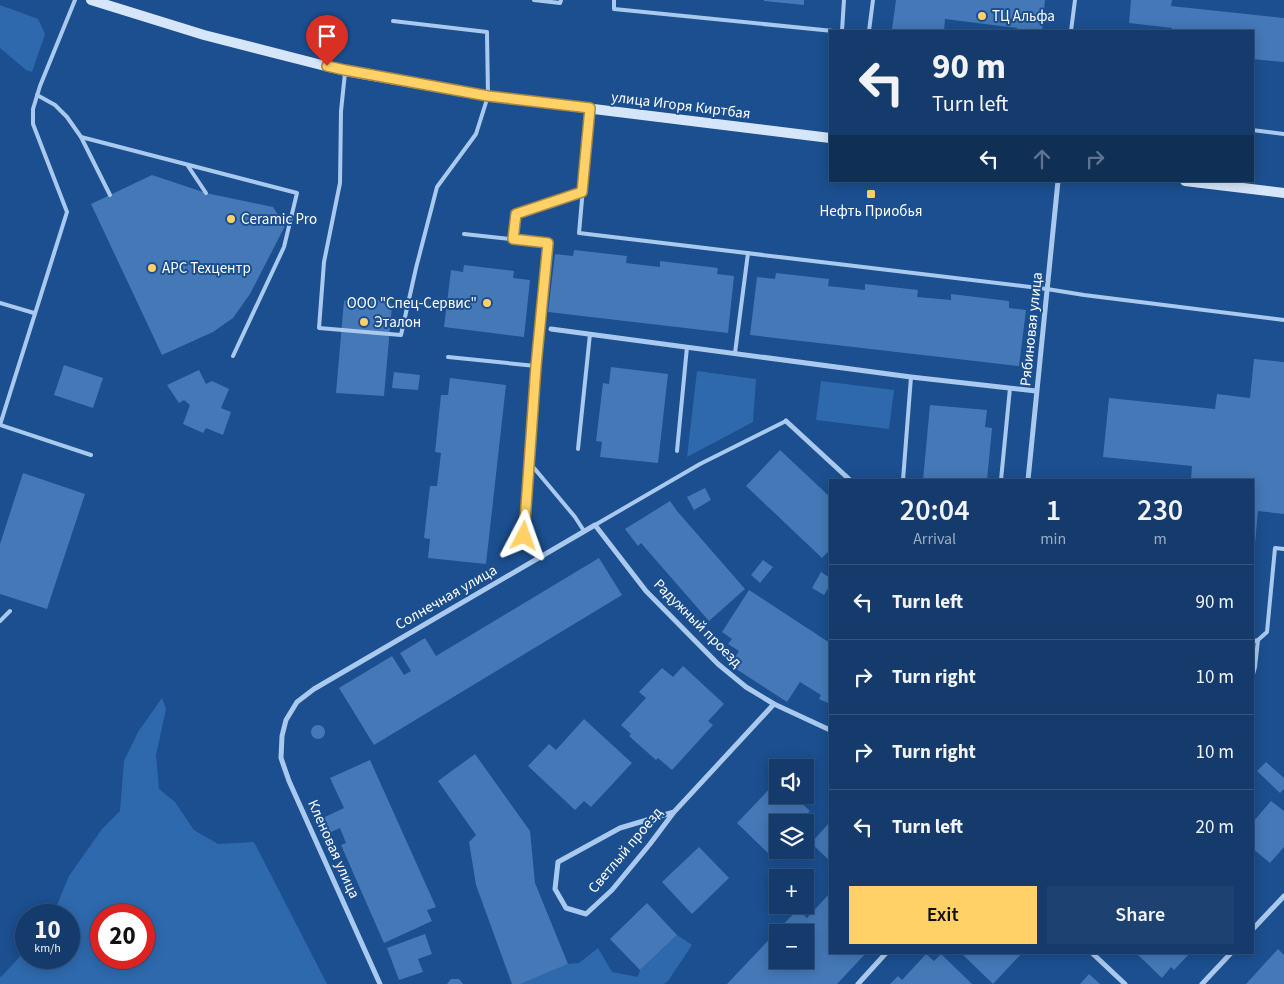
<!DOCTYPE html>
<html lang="en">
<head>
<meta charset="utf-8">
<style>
	body { margin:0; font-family:"Source Sans 3",sans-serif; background:#1d4271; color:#f1f3f6; height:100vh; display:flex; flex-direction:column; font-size:19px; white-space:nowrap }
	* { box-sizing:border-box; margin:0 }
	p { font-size:16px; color:#9dadc1 }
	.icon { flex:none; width:28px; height:28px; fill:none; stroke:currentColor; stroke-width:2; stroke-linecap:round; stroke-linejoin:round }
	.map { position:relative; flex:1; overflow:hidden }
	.panel { position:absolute; left:829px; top:479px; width:425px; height:475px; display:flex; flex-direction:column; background:#143b6b; border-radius:0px; box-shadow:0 2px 12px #0003,0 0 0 1px #33557e }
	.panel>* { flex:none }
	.top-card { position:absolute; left:829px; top:30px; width:425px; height:152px; border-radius:0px; box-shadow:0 2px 12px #0003,0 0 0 1px #33557e; background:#143b6b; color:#f1f3f6; overflow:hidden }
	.fabs { position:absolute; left:769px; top:759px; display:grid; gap:10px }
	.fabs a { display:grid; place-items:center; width:45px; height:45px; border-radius:0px; background:#143b6b; box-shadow:0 2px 12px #0003,0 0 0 1px #33557e; font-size:25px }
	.speed { position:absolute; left:15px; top:904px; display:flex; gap:10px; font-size:25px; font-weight:700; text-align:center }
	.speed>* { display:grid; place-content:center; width:65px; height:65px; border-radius:50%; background:#143b6b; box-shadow:0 2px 12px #0003,0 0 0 1px #33557e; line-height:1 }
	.speed small { font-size:12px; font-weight:400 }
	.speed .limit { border:8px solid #d22; background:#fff; color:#111 }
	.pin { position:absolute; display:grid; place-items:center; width:42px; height:42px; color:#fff; margin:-51px -21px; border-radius:50% 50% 50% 0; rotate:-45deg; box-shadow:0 0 5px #0007 }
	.pin .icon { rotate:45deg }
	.me { position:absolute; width:55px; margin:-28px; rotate:4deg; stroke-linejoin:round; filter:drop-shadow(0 0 4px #0008) }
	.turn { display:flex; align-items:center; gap:18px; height:105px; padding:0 20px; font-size:22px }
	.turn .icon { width:65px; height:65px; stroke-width:2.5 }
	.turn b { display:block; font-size:35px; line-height:42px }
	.lanes { display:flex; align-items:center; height:48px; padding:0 20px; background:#0003; justify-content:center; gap:25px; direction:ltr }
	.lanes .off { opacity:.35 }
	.eta { display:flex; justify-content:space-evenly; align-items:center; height:85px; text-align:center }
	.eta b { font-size:30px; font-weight:600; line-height:35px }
	.primary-button { display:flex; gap:10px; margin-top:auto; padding:10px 20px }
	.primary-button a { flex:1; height:58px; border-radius:0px; background:#ffd166; color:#111; font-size:20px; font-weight:600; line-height:58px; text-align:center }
	.primary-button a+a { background:#1d4271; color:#f1f3f6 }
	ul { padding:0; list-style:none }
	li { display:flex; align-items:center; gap:15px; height:75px; padding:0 20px; border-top:1px solid #33557e }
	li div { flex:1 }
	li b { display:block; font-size:19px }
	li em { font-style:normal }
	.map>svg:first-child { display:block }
	.green { fill:#2e69ad; fill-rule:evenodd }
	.building { fill:#4478b7; fill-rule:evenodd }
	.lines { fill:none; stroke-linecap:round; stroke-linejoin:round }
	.service { stroke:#a9c9ee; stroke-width:4 }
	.minor { stroke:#a9c9ee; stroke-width:5 }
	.secondary { stroke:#d6e6fa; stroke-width:10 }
	.route-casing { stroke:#a68842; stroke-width:12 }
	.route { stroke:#ffd166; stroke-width:9 }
	.poi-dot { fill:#ffd166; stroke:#1b4f8f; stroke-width:2 }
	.labels { text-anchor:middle; stroke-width:4; stroke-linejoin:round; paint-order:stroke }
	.poi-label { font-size:15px; fill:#fff; stroke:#1b4f8f; text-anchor:start }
	.street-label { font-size:15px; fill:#fff; stroke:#1b4f8f }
</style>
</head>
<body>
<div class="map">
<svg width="1284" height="984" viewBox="0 0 1284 984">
	<rect width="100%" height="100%" fill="#1b4f8f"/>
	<!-- green -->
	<g class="green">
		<path d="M0,5L38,19L45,34L32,72L26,70L0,48Z"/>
		<path d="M697,371L756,379L753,422L687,457Z"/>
		<path d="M821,381L894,390L889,429L816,420Z"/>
		<path d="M162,698L166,709L156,755L159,789L175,802L194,830L218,844L254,842L327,984H0V977L2,976L26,950V958H69V915H53L69,876L102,829L120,811L124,761L138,732ZM101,915H144V958H101Z"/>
		<path d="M677,935L692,945L668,981L664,984H521L568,964L579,963L598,948L612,972L638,977L640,970Z"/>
	</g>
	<!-- building -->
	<g class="building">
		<path d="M764,0H804V5L764,1Z"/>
		<path d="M896,0H1045L1042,31H1017V28L945,19L944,31H912L892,29Z"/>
		<path d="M1131,0H1172L1171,6L1284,18V62L1252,59V31H1171L1172,28L1129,23Z"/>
		<path d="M152,175L206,193L273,207L285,226L250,294L233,318L213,332L162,355L91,204Z"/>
		<path d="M574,250L627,256L626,263L660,267V261L718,268L717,274L734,276L728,333L548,312L555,254L573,256Z"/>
		<path d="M464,265L514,271L513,278L530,280L524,337L444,327L451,270L463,272Z"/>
		<path d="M776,273L829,279L828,286L865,290V284L918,290L917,297L951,300V294L1009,301V308L1026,310L1019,366L750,335L757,277L775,279Z"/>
		<path d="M351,298L387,301L392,305L384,396L336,393L344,301Z"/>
		<path d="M1254,359L1284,362V514L1258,511L1254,555H1252V480H1191L1192,466L1103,457L1109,398L1215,409L1217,394L1250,398Z"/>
		<path d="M64,365L103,378L93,408L54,395Z"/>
		<path d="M611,367L668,374L658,463L600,457L602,442L596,441L603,383L609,384Z"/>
		<path d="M199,370L206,384L212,381L229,389L221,408L231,412L223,435L206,428L203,433L183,424L190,405L184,400L179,403L167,385Z"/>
		<path d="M394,372L420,375L418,390L392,388Z"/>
		<path d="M450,378L506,385L486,564L428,558L430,539L424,538L430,486H437L441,453L435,452L441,395H448Z"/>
		<path d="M930,405L987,410L985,427L992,428L987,480H923Z"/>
		<path d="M780,450L830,497V550L822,558L746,486Z"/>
		<path d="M23,473L85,494L47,609L0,594V544Z"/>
		<path d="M705,488L711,500L694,510L687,497Z"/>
		<path d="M670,501L677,511L745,589L709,621L641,543L638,546L625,529Z"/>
		<path d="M599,558L622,595L374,745L339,688L392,656L404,675L411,671L400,653L425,638L436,656Z"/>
		<path d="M763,560L773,567L760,583L751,575Z"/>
		<path d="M821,572L830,578V585L824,595L812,588Z"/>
		<path d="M749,590L830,643V704L819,699L821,695L800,682L787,702L730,665L739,651L728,644L732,639L722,632Z"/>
		<path d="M683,666L724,704L708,721L713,725L672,770L658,758L656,760L629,736L631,734L621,725L646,698L639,692L662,668L673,677Z"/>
		<path d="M584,719L632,763L591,807L584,801L575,810L528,766L549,744L556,750Z"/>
		<circle cx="318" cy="732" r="7"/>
		<path d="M475,754L530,831L535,883L568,964L521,984H512L476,885L469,842L476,835L438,781Z"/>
		<path d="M370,760L436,907L427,910L432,921L384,943L341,845L346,843L340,828L329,833L323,818L344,808L330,778Z"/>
		<path d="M1266,762L1284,778V789L1280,793L1257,771Z"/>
		<path d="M778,780V795H796V798L810,811L799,822H778V845L769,854L737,823Z"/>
		<path d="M1271,801L1284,811V847L1270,863L1252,848V823Z"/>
		<path d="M830,822V861L811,843Z"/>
		<path d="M699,847L729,878L692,914L662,882Z"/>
		<path d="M830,893V952H867L837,984H727L798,909L807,918ZM778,932H805V960H778Z"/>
		<path d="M647,903L677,935L640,970L610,939Z"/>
		<path d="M425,934L432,954L418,959L423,972L399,980L387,948Z"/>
		<path d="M1278,949L1284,955V984H1246Z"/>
		<path d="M960,952H1023L993,984Z"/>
		<path d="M1135,952H1191L1174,970L1171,967L1162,978Z"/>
		<path d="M926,954L934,961L941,954L972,984H890L898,976L902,980Z"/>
		<path d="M1089,974L1100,984H1080Z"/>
		<path d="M451,979H459L463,984H447Z"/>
	</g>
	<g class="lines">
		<!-- service -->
		<g class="service">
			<path d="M534,0L560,3L561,0"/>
			<path d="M614,0V9L833,31"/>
			<path d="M842,31L844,0"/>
			<path d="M869,31L873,0"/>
			<path d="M1071,31L1075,0"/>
			<path d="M345,73L341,111L340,183L324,262L319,328L401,335L416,268L437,187L476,134L488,96L487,32L393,21"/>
			<path d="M37,95L55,105L67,117L81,137L110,195"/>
			<path d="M590,110L579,233L1047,289L1084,295L1284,320"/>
			<path d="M1252,130L1284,134"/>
			<path d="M81,137L297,193L284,247L233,356"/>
			<path d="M188,166L206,193"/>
			<path d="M464,234L548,243L536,366L529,462L575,517L584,531"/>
			<path d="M513,239L516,214L582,191"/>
			<path d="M0,303L34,313"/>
			<path d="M735,353L748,253"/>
			<path d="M448,357L536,366"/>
			<path d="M0,425L67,212L33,124V109L40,86L75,0"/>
			<path d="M0,425L91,455"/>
			<path d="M578,449L590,334"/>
			<path d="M677,451L687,347"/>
			<path d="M903,480L911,377"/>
			<path d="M1001,480L1010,388"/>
			<path d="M595,525L700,464L786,421"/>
			<path d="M524,536L529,462"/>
			<path d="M0,621L10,611"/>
			<path d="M1252,642L1258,640L1267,632L1275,548L1284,549"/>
			<path d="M1252,678L1255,667L1258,640"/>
		</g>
		<!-- minor -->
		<g class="minor">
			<path d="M551,329L911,377L1036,391"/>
			<path d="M786,421L850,480"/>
			<path d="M1028,480L1058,181"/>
			<path d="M674,812L650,844L612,890L586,914L566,908L555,889L558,862L620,828L674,812L774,704"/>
			<path d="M1252,930L1284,896"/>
			<path d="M1091,952L1125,984"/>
			<path d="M380,984L289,781L281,758L282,736L286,720L297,702L314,689L595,525L646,591L718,664L746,687L774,704L830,730"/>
			<path d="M858,984L887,952"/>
			<path d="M1202,984L1232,952"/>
		</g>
		<!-- secondary -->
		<g class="secondary">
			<path d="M91,0L204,35L345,71L488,96L830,138"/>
			<path d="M1185,181L1284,193"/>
		</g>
	</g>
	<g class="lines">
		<!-- route casing -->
		<g class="route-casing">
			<path id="route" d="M327,66L345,70L488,96L590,108L582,192L516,214L513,239L548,243L536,366L524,536"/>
		</g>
		<!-- route -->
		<use href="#route" class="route"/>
	</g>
	<!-- markers -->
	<g class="poi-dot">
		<circle cx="982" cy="16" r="5"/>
		<rect x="866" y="189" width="10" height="10" rx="2.5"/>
		<circle cx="231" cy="219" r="5"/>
		<circle cx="152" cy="268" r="5"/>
		<circle cx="487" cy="303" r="5"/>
		<circle cx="364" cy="322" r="5"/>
	</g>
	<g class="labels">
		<!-- poi labels -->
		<g class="poi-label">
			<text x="992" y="21">ТЦ Альфа</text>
			<text x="871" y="216" text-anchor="middle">Нефть Приобья</text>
			<text x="241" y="224">Ceramic Pro</text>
			<text x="162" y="273">АРС Техцентр</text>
			<text x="477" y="308" text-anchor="end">ООО "Спец-Сервис"</text>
			<text x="374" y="327">Эталон</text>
		</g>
		<!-- street labels -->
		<g class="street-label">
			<text transform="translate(681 105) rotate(7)" y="5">улица Игоря Киртбая</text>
			<text transform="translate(1031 329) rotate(-84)" y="5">Рябиновая улица</text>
			<text transform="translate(446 597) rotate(-30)" y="5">Солнечная улица</text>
			<text transform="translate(698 623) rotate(45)" y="5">Радужный проезд</text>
			<text transform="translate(334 849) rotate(66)" y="5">Кленовая улица</text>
			<text transform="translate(625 850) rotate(-50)" y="5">Светлый проезд</text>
		</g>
	</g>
</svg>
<div class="fabs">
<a><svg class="icon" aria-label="sound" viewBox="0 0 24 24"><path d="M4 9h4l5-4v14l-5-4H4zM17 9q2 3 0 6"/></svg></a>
<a><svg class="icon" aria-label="layers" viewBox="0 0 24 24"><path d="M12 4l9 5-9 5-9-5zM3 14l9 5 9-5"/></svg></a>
<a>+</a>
<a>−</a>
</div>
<div class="speed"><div>10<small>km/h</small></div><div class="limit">20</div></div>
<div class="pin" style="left:327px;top:66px;background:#d93025"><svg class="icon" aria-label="arrive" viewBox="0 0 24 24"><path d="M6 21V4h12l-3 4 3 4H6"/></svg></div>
<svg class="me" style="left:524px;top:536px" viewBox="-20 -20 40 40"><path d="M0-17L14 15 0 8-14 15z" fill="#ffd166" stroke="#fff" stroke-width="4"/></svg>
<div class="top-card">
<div class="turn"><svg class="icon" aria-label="left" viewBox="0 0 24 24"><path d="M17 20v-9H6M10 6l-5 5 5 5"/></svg><div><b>90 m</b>Turn left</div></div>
<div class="lanes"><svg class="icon" aria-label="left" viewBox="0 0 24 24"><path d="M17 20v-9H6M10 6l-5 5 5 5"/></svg><svg class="icon off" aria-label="ahead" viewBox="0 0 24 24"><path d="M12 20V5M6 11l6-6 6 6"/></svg><svg class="icon off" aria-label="right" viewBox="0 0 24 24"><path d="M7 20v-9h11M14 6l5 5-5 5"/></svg></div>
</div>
<section class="panel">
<div class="eta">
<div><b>20:04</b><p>Arrival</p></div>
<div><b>1</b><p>min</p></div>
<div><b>230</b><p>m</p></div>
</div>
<ul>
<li><svg class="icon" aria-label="left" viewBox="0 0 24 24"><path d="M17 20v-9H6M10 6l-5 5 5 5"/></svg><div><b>Turn left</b></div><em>90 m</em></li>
<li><svg class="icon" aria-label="right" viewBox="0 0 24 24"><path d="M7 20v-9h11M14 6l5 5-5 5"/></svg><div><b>Turn right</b></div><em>10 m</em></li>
<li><svg class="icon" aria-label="right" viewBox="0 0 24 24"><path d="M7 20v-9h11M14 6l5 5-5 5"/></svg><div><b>Turn right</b></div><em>10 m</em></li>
<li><svg class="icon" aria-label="left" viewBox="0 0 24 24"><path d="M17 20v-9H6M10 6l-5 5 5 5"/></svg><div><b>Turn left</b></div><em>20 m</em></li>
</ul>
<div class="primary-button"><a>Exit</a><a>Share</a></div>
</section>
</div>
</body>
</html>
